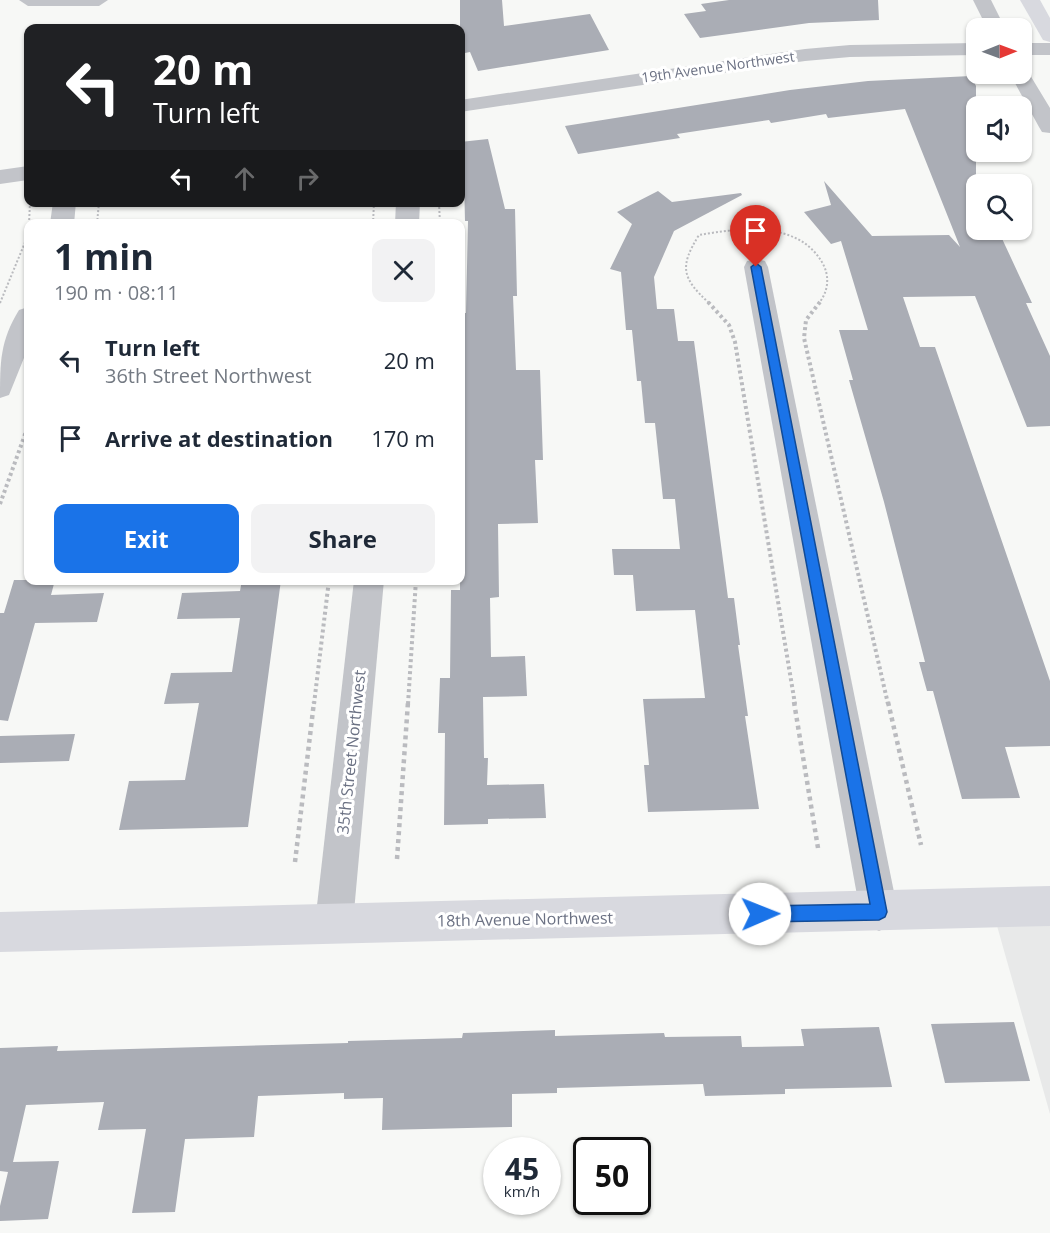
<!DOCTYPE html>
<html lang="en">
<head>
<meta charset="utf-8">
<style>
	body { margin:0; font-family:"Open Sans",sans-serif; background:#f2f2f3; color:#1f2937; height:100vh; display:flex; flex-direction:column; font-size:22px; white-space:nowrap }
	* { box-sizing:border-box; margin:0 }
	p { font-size:20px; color:#747a83 }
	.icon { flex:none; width:33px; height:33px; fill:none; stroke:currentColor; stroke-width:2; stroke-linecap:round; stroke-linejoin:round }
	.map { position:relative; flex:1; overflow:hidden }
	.drawer { position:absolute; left:24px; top:219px; width:441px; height:366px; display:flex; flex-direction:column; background:#fff; border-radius:12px; box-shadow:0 2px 4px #0004 }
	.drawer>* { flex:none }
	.top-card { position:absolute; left:24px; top:24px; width:441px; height:183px; border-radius:12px; box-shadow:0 2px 4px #0004; background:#202124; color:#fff; overflow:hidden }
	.needle { width:39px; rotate:89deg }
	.fabs { position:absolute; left:966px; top:18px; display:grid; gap:12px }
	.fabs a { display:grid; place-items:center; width:66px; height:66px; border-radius:12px; background:#fff; box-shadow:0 2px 4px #0004; font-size:30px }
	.speed { position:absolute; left:483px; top:1137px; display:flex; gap:12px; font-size:30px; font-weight:700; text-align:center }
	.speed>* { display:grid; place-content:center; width:78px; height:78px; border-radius:50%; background:#fff; box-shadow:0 2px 4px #0004; line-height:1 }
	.speed small { font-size:15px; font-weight:400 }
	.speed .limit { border:3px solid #111; border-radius:9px; background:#fff; color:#111 }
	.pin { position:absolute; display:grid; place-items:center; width:51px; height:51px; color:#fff; margin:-62px -26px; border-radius:50% 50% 50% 0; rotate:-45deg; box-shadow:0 0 6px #0007 }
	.pin .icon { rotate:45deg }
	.me { position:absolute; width:66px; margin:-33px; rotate:89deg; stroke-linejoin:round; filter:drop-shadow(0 0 4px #0008) }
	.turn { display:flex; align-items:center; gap:21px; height:126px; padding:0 30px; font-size:27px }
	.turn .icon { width:78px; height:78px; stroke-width:2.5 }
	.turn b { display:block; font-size:42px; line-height:51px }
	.lanes { display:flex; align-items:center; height:57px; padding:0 30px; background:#0003; justify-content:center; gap:30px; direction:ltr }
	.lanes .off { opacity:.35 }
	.round { display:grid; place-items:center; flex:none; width:63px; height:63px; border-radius:12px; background:#f2f2f3 }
	.headline { display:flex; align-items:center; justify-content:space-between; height:102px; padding:0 30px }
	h1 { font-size:36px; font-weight:700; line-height:45px }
	.primary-button { display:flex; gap:12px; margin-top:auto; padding:12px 30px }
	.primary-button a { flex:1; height:69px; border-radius:12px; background:#1a73e8; color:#fff; font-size:24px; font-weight:700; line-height:69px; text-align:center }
	.primary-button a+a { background:#f2f2f3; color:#1f2937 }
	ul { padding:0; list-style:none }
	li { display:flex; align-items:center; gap:18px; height:78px; padding:0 30px }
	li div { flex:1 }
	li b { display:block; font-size:22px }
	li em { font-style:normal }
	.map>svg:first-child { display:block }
	.built { fill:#e8e9e9 }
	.building { fill:#aaadb5 }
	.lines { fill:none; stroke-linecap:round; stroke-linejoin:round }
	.path-far2 { stroke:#babbbf; stroke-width:2; stroke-dasharray:2 2; stroke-linecap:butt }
	.path-far1 { stroke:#babbbf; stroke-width:4; stroke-dasharray:3 3; stroke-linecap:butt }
	.path { stroke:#babbbf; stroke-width:4.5; stroke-dasharray:4 4; stroke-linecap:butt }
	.street { fill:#c2c4c9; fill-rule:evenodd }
	.secondary { fill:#d8d9df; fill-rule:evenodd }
	.primary { fill:#d8d9df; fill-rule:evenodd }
	.route { fill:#1a73e8; stroke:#114b97; stroke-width:1.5 }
	.labels { text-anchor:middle; stroke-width:6; stroke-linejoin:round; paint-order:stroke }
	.far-street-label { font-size:14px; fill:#6b7183; stroke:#fff }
	.street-label { font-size:16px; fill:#6b7183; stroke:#fff }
</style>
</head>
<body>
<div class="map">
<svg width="1050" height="1233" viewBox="0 0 1050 1233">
	<rect width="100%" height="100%" fill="#f7f8f6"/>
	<!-- built -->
	<path class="built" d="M1050,906V1114L992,908Z"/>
	<!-- building -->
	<g class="building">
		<path d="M460,0H502L504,26L590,14L609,50L478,71L470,52L460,54Z"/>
		<path d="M729,0H878L879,20L809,23L700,38L684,14L706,11L701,4Z"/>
		<path d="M971,76L976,86V230H998L1032,303H1026L1050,356V426L1027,427L975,296L903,297L920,347H935L1050,681V746L1005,747L1020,798L962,799L933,691H927L919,662H925L884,502L849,380H853L839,330H868L841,241L831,244L804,212L831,205L824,181L872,236L949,235L960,247L905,109L828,118L826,114L771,123L769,120L677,134L680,138L578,154L565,126L790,90L868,81Z"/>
		<path d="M488,139L505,209H515L517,296H513L516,370H540L543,460H535L538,523L498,524L499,597L490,598L491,657L525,656L527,696L483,697L484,758H488L487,785L544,784L546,818L488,819V824L444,825L445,733H438L440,678H450L451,590H460L462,313H466L468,221H465L464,179H460V142Z"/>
		<path d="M658,191L672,202L741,193L742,195L674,231L654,277L657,309H674L678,341H694L728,598H734L740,645H738L748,716H745L759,809L648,812L644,765H649L643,699L705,698L695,610L636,611L633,575H614L612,549H680L675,499H663L655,423H645L641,381H637L632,330H626L621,272L610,269L632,224L617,212Z"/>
		<path d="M14,580H55L51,595L104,593L97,622L35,623L8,721L0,720V613H4Z"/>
		<path d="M242,580H281L248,827L119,830L129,781L185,780L199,703L164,704L171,673L232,672L240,618L177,619L182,593L240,591Z"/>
		<path d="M75,734L69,761L0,763V736Z"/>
		<path d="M1014,1022L1030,1081L945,1083L931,1024Z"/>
		<path d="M879,1027L892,1087L785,1089V1094L705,1096L703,1084L557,1088V1093L512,1094V1127L382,1130L383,1098L344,1099V1093L258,1096L254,1137L185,1139L175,1212L132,1213L146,1129L98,1130L104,1102L26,1105L13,1162L59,1161L48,1219L0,1221V1206L8,1172L0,1171V1048L58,1046L57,1051L348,1043V1041L462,1038L463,1033L555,1030V1036L664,1033L665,1037L741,1036L742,1047L804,1046L801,1029Z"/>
	</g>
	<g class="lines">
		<!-- path-far2 -->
		<g class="path-far2">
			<path d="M439,203L440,224"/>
			<path d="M29,224L30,202"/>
			<path d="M97,224L99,202"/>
			<path d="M373,224L374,202"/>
			<path d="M0,303L26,240L28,224"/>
			<path d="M709,303C682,278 679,267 699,235C740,228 799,220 823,264C830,277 828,292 819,303"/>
		</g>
		<!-- path-far1 -->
		<g class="path-far1">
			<path d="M708,302L729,325L735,342L795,704"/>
			<path d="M820,302L806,320L804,338L888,704"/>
			<path d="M0,504L28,426"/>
			<path d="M314,704L329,580"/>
			<path d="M408,704L416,580"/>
		</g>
		<!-- path -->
		<g class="path">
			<path d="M794,702L818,848"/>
			<path d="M888,702L921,845"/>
			<path d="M397,859L408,702"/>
			<path d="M295,862L314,702"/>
		</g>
		<!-- street -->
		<g class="street">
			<path d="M19,0H108L99,6H28Z"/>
			<path d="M973,0H991L1005,28H987Z"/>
			<path d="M976,43V55L850,57L805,61L460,112V100L805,49L850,45Z"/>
			<rect x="1022" y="43" width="28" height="12"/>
			<path d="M1022,68L1027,70L1050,108V133L1042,132L1039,127L1010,74H1022Z"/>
			<path d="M28,166V180L0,184V170Z"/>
			<path d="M53,202H76L74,224H50Z"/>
			<path d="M396,202H420L419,224H395Z"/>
			<path d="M756,259L765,261L768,267L898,912L892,925L879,931L866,925L860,912L744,267L747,261Z"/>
			<path d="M28,307V348L9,395L0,398C0,362 0,341 19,310Z"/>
			<path d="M354,580H384L353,923L347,936L334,942L321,936L315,923Z"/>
		</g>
		<!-- secondary -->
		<path class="secondary" d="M1050,886V926L0,952V912Z"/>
		<!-- primary -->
		<path class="primary" d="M1020,0H1040L1050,18V42L1043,40Z"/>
	</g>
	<!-- route -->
	<path class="route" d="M756,263L761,267L887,912L885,917L879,920L760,922L755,920L752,914L755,908L760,906L870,904L751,267Z"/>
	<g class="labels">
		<!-- far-street labels -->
		<g class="far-street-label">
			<text transform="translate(718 67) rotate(-8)" y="5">19th Avenue Northwest</text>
		</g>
		<!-- street labels -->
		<g class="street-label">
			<text transform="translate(351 752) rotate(-84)" y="6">35th Street Northwest</text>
			<text transform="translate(525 919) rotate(-1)" y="6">18th Avenue Northwest</text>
		</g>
	</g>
</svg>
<div class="fabs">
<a><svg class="needle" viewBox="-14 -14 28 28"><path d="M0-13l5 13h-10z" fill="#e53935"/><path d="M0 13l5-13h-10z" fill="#747a83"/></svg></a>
<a><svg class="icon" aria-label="sound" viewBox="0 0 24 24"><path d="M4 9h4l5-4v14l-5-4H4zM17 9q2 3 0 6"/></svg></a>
<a><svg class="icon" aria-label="search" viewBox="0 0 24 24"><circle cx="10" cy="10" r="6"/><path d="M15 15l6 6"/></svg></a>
</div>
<div class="speed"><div>45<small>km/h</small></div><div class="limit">50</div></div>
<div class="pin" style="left:756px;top:267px;background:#d93025"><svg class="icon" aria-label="arrive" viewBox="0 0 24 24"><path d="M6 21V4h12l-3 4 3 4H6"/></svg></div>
<svg class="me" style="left:760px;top:914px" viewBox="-20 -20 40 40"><circle r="19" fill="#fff"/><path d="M0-13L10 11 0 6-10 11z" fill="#1a73e8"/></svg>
<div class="top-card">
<div class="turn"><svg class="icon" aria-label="left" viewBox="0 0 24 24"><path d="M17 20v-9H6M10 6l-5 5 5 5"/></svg><div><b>20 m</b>Turn left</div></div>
<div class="lanes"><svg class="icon" aria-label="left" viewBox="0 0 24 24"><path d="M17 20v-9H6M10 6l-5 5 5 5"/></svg><svg class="icon off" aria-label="ahead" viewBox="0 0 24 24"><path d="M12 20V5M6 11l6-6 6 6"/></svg><svg class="icon off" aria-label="right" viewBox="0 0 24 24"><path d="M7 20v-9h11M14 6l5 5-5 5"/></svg></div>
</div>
<section class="drawer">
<div class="headline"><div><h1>1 min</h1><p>190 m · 08:11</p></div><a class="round"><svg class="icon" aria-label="close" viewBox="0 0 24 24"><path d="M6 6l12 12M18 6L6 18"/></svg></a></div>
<ul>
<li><svg class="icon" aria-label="left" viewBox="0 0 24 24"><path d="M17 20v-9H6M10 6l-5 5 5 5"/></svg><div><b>Turn left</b><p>36th Street Northwest</p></div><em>20 m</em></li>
<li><svg class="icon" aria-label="arrive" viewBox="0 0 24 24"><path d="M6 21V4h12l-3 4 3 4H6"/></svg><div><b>Arrive at destination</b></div><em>170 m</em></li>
</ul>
<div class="primary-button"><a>Exit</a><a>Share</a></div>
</section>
</div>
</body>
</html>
